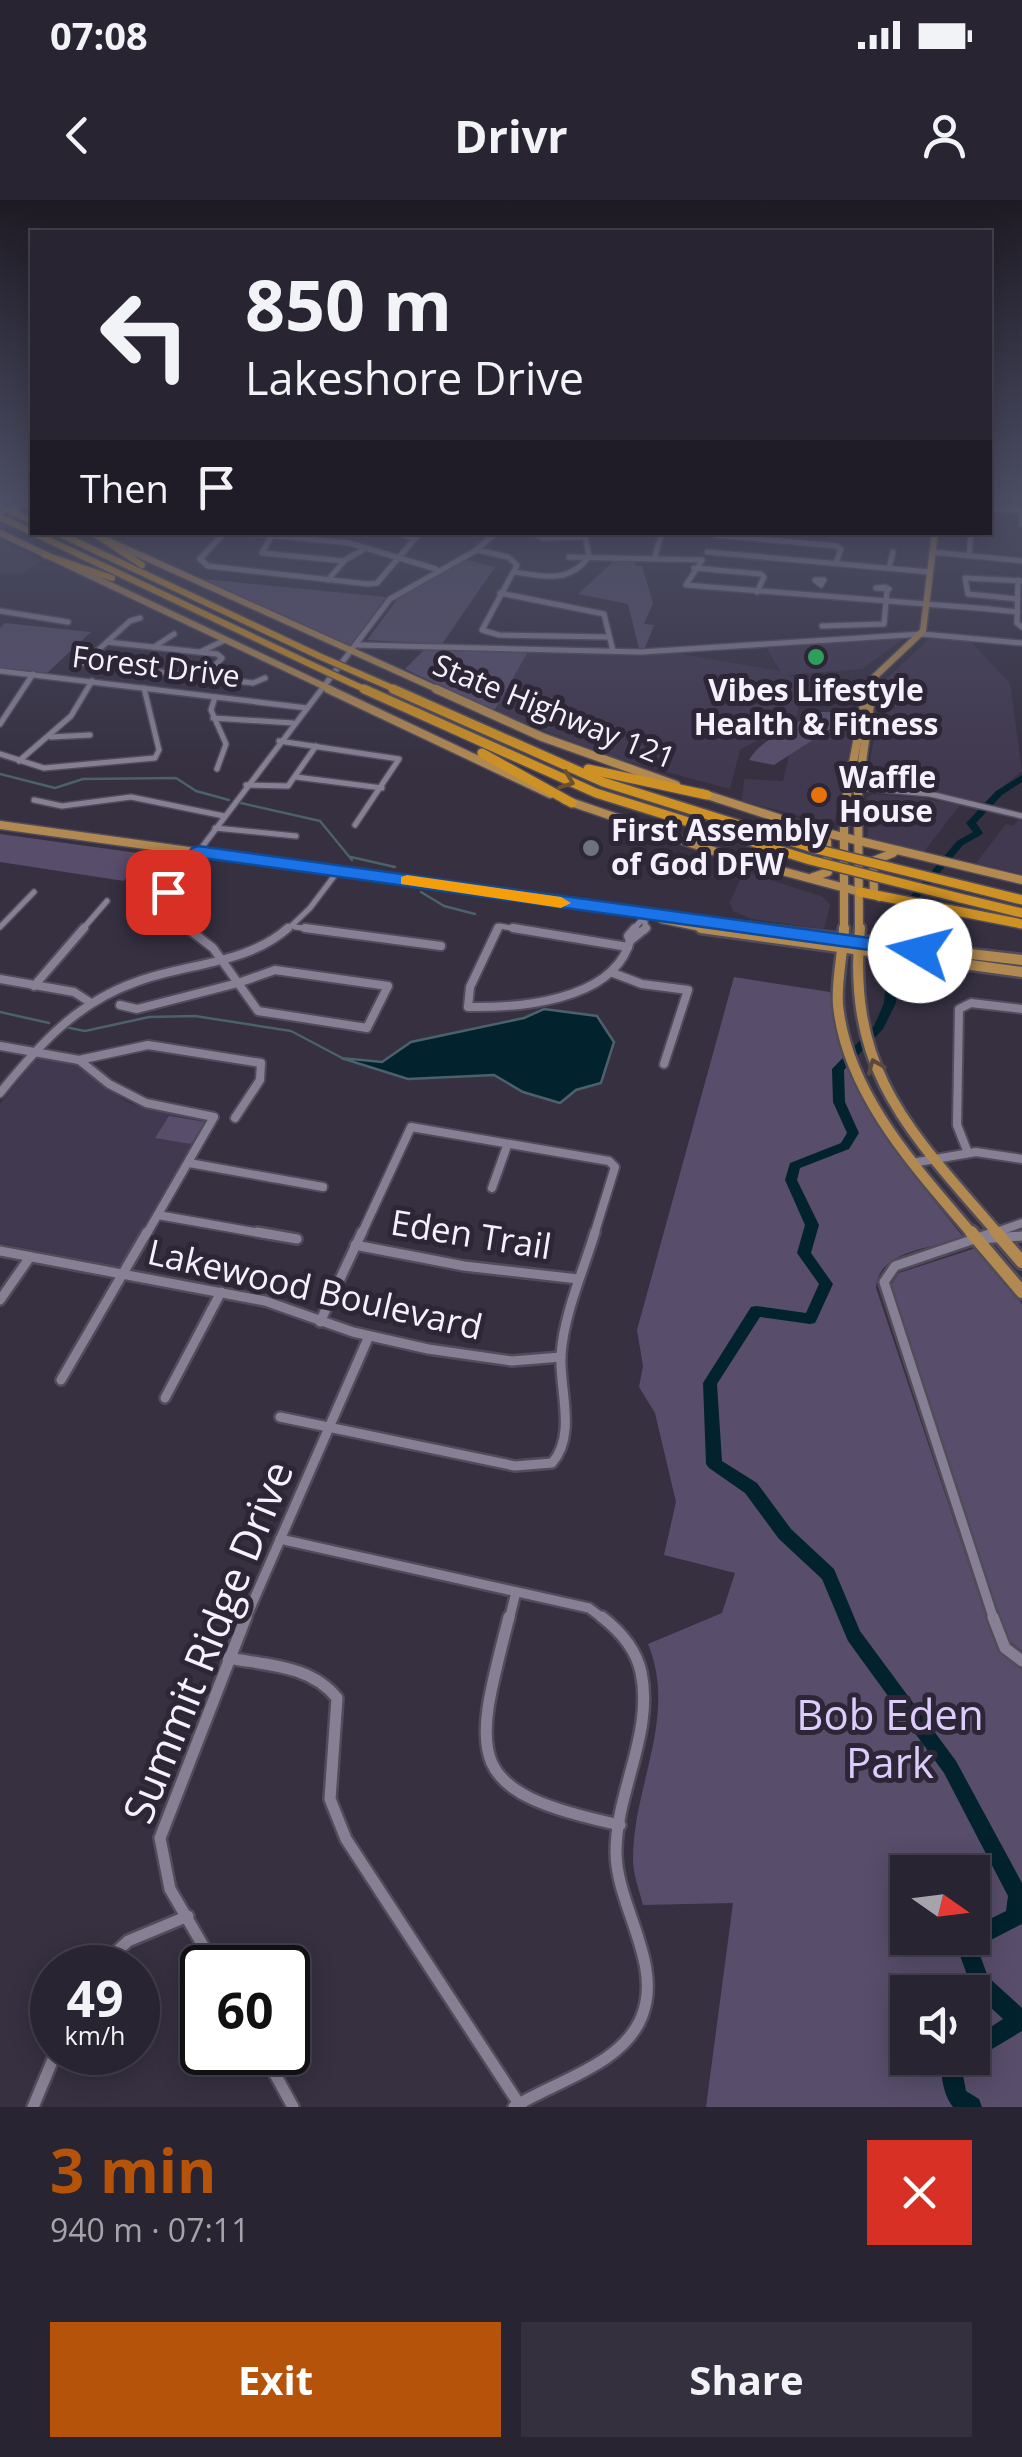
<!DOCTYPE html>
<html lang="en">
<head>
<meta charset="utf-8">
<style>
	body { margin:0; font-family:"Open Sans",sans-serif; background:#34303d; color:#f1f3f6; height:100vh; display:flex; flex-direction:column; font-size:38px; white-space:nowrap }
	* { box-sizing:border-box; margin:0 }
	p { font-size:32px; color:#a5a4ab }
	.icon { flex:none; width:55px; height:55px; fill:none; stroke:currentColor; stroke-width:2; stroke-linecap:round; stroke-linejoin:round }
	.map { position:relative; height:1907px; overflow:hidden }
	.side { display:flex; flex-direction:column; background:#282431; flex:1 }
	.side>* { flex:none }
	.hud { position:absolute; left:30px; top:30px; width:962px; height:305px; border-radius:0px; box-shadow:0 5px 25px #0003,0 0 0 2px #44414d; background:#282431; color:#f1f3f6; overflow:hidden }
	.needle { width:65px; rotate:104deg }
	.buttons { position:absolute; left:890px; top:1655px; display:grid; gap:20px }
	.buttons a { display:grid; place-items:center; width:100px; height:100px; border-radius:0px; background:#282431; box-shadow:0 5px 25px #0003,0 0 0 2px #44414d; font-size:50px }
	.speed { position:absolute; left:30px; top:1745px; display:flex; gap:20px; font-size:50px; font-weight:700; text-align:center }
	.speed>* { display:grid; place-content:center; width:130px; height:130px; border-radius:50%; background:#282431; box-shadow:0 5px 25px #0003,0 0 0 2px #44414d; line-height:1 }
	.speed small { font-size:25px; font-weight:400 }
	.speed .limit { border:5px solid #111; border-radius:15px; background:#fff; color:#111 }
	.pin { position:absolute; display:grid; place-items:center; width:85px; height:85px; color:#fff; margin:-42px; border-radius:20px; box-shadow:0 5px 15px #0006 }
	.me { position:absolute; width:110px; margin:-55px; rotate:278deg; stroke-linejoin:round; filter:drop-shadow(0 0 8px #0008) }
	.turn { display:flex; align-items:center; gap:35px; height:210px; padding:0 50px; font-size:45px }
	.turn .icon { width:130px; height:130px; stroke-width:2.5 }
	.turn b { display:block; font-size:70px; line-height:85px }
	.then { display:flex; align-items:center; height:95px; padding:0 50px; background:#0003; gap:20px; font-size:38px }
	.round { display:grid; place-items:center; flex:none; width:105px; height:105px; border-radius:0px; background:#34303d }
	.summary { display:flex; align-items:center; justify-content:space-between; height:170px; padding:0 50px }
	h1 { font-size:60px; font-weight:700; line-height:75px; color:#b45309 }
	.primary-button { display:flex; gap:20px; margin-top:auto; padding:20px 50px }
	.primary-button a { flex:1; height:115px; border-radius:0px; background:#b45309; color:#fff; font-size:40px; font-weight:700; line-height:115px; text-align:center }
	.primary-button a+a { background:#34303d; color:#f1f3f6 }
	.status { display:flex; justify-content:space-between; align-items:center; height:70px; padding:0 50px; background:#282431; direction:ltr }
	.status svg { height:28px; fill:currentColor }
	header { display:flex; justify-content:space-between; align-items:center; height:130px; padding:0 50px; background:#282431; font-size:45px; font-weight:700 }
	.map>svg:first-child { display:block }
	.built { fill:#413950 }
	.green { fill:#584e6c; fill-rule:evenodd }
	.water { fill:#02232e; stroke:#4b616c; stroke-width:2.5 }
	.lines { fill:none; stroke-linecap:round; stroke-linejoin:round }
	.stream { stroke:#4b616c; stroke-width:2.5 }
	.river { fill:#02232e; fill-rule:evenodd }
	.minor-far3-casing { stroke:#514c5a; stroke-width:8 }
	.minor-far2-casing { stroke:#514c5a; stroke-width:12 }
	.minor-far1-casing { stroke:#514c5a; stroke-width:14 }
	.minor-casing { stroke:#514c5a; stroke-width:16 }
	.major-far3-casing { stroke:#514c5a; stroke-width:9 }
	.major-far2-casing { stroke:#514c5a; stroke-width:11 }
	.major-far1-casing { stroke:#514c5a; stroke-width:15 }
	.major-casing { stroke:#514c5a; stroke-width:18 }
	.highway-far1-casing { stroke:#514c5a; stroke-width:9 }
	.highway-casing { stroke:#514c5a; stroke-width:12 }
	.minor-far3 { stroke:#878094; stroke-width:5 }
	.minor-far2 { stroke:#878094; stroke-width:8 }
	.minor-far1 { stroke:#878094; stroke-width:9 }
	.minor { stroke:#878094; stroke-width:11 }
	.major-far3 { stroke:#b28a51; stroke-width:6 }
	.major-far2 { stroke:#b28a51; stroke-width:8 }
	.major-far1 { stroke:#b28a51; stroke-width:10 }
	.major { stroke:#b28a51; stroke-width:12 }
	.highway-far1 { stroke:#ce9124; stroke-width:6 }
	.highway { stroke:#ce9124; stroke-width:9 }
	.highway-bridge-far1-casing { stroke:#514c5a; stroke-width:9; stroke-linecap:butt }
	.highway-bridge-casing { stroke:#514c5a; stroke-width:12; stroke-linecap:butt }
	.highway-bridge-far1 { stroke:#ce9124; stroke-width:6 }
	.highway-bridge { stroke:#ce9124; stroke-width:9 }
	.oneway { stroke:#6d512f }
	.oneway2 { stroke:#5b493f }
	.route { fill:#1a73e8; stroke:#114b97; stroke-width:2.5 }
	.slow { fill:#f59e0b }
	.leisure-dot { fill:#2e9e5b; stroke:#2c2636; stroke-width:4 }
	.food-dot { fill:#e8710a; stroke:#2c2636; stroke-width:4 }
	.worship-dot { fill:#6b7280; stroke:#2c2636; stroke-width:4 }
	.labels { text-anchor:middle; stroke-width:10; stroke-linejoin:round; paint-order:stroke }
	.far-street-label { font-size:30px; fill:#f4f1fc; stroke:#2c2636 }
	.far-poi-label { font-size:30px; font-weight:bold; fill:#f4f1fc; stroke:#2c2636; text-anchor:start }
	.street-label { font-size:35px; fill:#f4f1fc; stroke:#2c2636 }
	.near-street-label { font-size:42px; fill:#f4f1fc; stroke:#2c2636 }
	.near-park-label { font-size:42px; fill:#ddcdfd; stroke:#2c2636 }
</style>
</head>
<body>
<div class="status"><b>07:08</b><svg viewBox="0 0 49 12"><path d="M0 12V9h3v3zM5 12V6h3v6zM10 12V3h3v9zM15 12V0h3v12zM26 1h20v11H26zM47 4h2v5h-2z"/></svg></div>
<header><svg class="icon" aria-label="back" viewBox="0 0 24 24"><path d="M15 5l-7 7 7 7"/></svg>Drivr<svg class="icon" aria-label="person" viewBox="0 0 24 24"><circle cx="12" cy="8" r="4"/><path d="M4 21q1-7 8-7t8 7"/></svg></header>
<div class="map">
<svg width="1022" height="1907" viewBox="0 0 1022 1907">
	<rect width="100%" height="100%" fill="#363041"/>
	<!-- built -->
	<g class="built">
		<path d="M0,340L42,360L21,375L0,373Z"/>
		<path d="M905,438L862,469L788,475L804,483L796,518L740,550L730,589L615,558L494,511L528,452L680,454L780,471L767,448Z"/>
		<path d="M929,439H968L1010,483L1022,571L985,602L882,585L867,575L886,479Z"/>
		<path d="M832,528L854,530L834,625L742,601L744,579L783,581L790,552Z"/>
		<path d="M872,594L922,598L960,605L922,654L868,640L867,597Z"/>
		<path d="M1018,620L1022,621V674L976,663L1006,624L1013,626Z"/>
		<path d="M744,671L823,697L830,705L824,729L752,719L733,711L730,702Z"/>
		<path d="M40,854L69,860L127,902L150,910L206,916L209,921L119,1067L0,1043V904Z"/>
	</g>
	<!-- green -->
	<g class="green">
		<path d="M634,359L636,366H642L653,403L644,424L654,425L645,448L639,449L628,404L578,394L615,360Z"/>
		<path d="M467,360L495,367L442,444L367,440L402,393Z"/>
		<path d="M203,379L386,397L351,445H344Z"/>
		<path d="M5,423L91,432L46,474L0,469V428Z"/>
		<path d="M426,448L528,452L494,511L405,469Z"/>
		<path d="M813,512H857L854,524L833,527L774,565L749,560C763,537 792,529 813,512Z"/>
		<path d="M0,634L145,654L124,681L0,662Z"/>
		<path d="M734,777L830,792C842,893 903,962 965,1039C935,1047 877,1050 876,1088L987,1419L1004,1453L1022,1467V1907H706L733,1703L643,1705C639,1690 633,1674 633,1659C633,1585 678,1517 648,1444L722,1413L735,1373L664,1355L676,1302L655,1213L639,1187L643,1166L637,1130ZM908,1672H972V1738H908ZM908,1792H972V1858H908Z"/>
		<path d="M169,916L205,922L191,944L155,938Z"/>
		<path d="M979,1047L1022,1104V1451L1006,1438L998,1424L889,1088L899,1073Z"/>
	</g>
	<!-- water -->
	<path class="water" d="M544,809L597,816L614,842L601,883L576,890L560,903L523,892L494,875L408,879L341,858L382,862L411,842L524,818Z"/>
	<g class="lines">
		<!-- stream -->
		<g class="stream">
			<path d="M0,574L55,588L83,579L176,578L196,591L229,600"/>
			<path d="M241,603L320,621L352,660"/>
			<path d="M351,657L395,667"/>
			<path d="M421,692L444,706L475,714"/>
			<path d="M880,780L891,782"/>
			<path d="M0,812L49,823"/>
			<path d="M65,827L85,831L149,817L195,816L291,831L344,859"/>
		</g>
		<!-- river -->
		<path class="river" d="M1022,575V582L1002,595L976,623L983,633L981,635L963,645L901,719L896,803L883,829L844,870L845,902L859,933L849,949L800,968L797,980L819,1025L811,1053L833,1084L817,1119L815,1123L810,1124L760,1117L717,1184L722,1261L757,1283L791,1329L834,1369L860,1431L956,1561L1022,1683V1724L977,1747L988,1777L1022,1808V1831L972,1861L970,1865L962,1870L966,1891L979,1899L982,1907H953C944,1896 938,1871 944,1858H972V1839L1003,1819L973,1791L955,1742L957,1738H972V1728L1006,1711L1008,1696L944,1573L848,1441L822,1379L779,1339L745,1293L709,1268L706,1264L703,1183L751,1107L756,1106L806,1113L819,1084L797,1053L805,1025L785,980L790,963L841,943L847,933L833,902L832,869L874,826L884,803L891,719L957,641L973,632L966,623L968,621L996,591Z"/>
		<!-- minor-far3 casing -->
		<g class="minor-far3-casing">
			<g id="minor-far3">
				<path d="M990,309L1022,310V324"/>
				<path d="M225,332L200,359L208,366L368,384L377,383L419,334"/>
				<path d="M236,332L349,343L436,369"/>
				<path d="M393,332L414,338"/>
				<path d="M531,332L543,338L585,337"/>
				<path d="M272,335L262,353L344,361"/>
				<path d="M714,335L836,346L841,349L836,363"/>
				<path d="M477,350L508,357L517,365L482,430L499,435L609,437"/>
				<path d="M707,352L930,372"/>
				<path d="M932,352L1022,361"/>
				<path d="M655,356L662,332"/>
				<path d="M969,356L971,332"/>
				<path d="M569,357L702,360"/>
				<path d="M702,360L686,385L989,409"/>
				<path d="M694,368L761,374L764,377L757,392"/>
				<path d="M889,368L893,352"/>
				<path d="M515,372C544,377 571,383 589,356L584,332"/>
				<path d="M328,380L345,360L366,348"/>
				<path d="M815,380H824L821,385Z"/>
				<path d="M1018,380L1017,423L1022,427"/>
				<path d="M885,387L889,389L876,388Z"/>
				<path d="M500,393L604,414L613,451"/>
				<path d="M1018,399L968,394L965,378L1022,381"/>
				<path d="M988,409L1018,412"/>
				<path d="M0,411L68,422"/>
				<path d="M822,426L884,424L887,391"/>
				<path d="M107,442L217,454L222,458L203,478"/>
				<path d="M358,445L641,452L922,434L1022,443"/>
				<path d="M154,447L174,434"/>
				<path d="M200,452L223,441"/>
				<path d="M84,463L253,483L265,478"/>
				<path d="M84,463L130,421L140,418"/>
				<path d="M0,471L307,508"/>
				<path d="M215,497L211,510L226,544L217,569"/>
				<path d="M213,518L293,523"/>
				<path d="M0,524L33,474"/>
				<path d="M51,537L90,535"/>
				<path d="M279,541L399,559L355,625"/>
				<path d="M0,554L44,568L155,558L159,550L144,488"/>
				<path d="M19,561L71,516L92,481"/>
				<path d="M296,577L382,588"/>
				<path d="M246,585L288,586L316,546"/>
				<path d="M854,587L930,594L1022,616"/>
				<path d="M34,600L62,606L131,597L224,616"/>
				<path d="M215,628L296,636"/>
				<path d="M0,727L34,692"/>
				<path d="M295,727L324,731"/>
				<path d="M81,731L107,701"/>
				<path d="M190,731L166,708L168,692L390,399L475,351L497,332"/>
				<path d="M286,731L310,708L338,671"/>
				<path d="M497,731L499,726L529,731"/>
				<path d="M632,731L645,716V731"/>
			</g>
		</g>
		<!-- minor-far2 casing -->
		<g class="minor-far2-casing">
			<g id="minor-far2">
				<path d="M187,728L213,748L238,783"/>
				<path d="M305,728L441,746"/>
				<path d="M498,728L470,787L468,807C519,808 607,801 628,747"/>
				<path d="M513,728L628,747"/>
				<path d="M635,728L628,736L630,741L646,728"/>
				<path d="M628,747L630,741"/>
				<path d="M275,770L388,786L367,828L258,811L238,783Z"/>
				<path d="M613,773L642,784L688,790L664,864"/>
				<path d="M0,779L74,792L91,803"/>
				<path d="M34,786L84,728"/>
				<path d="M120,805L137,809L238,783"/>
				<path d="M0,846L79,860L109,884L146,903L214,917L146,1035"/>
				<path d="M79,860L148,845L261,863L260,880L235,918"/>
				<path d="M0,893C39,845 76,803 136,782C186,763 246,765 288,728"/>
				<path d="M968,953L957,925L959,809L971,803L1022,809"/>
				<path d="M189,963L323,987"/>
				<path d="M912,963L976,952L1022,959"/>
				<path d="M492,988L507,946"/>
				<path d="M158,1015L271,1035"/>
				<path d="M361,1035L411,927L609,961L615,967L594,1035"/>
				<path d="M988,1035L1022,1023"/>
			</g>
		</g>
		<!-- minor-far1 casing -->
		<g class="minor-far1-casing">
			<g id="minor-far1">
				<path d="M257,1032L297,1039"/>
				<path d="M980,1039L1022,1036"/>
				<path d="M355,1045L464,1066L578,1079"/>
				<path d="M0,1051L265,1101L353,1132L428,1149L512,1161L561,1157"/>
				<path d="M0,1100L30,1057"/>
				<path d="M320,1122L362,1032"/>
				<path d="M61,1180L147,1032"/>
				<path d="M165,1198L221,1092"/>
				<path d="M280,1217L515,1266L552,1263C577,1235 559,1189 561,1155C564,1113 583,1072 595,1032"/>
				<path d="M280,1339L589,1408L605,1420"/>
				<path d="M245,1420L369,1136"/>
				<path d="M509,1420L516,1392"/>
				<path d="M994,1420L884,1082L895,1066L995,1032"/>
			</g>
		</g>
		<!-- minor casing -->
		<g class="minor-casing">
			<g id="minor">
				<path d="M509,1417C472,1560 462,1591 620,1625"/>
				<path d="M993,1417L1005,1448L1022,1461"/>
				<path d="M228,1458C266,1465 311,1465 337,1498L330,1599L346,1639L521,1907"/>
				<path d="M99,1768L128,1741L188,1716"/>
				<path d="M216,1768L170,1689L160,1638L246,1417"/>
				<path d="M263,1852L293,1907"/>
				<path d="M33,1907L56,1852"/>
				<path d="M514,1907C555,1881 623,1865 642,1816C663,1763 616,1705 616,1652C616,1591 654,1533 641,1472C636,1449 620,1431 602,1417"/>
			</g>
		</g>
		<!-- major-far3 casing -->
		<g class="major-far3-casing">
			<g id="major-far3">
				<path d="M0,311L26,305"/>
				<path d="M89,332L441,491"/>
				<path d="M0,333L334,491"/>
				<path d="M867,491L869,482L923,431L935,332"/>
				<path d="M871,491L873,479"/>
			</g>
		</g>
		<!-- major-far2 casing -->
		<g class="major-far2-casing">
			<g id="major-far2">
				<path d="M328,489L550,594"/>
				<path d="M436,489L542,537L676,585"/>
				<path d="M701,593L818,631L1022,680"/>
				<path d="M565,600L734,658L860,692"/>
				<path d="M0,625L770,731"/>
				<path d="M813,677L828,672L827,641L821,634"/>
				<path d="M879,697L874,693L873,661L893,653"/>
				<path d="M662,719L720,731"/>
				<path d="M844,731V610L867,489"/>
				<path d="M859,731L858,592L872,489"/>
			</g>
		</g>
		<!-- major-far1 casing -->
		<g class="major-far1-casing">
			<g id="major-far1">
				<path d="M701,728L1022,772"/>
				<path d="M749,728L1022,760"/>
				<path d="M844,728C843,753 836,781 838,805C847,895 918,970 973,1035"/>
				<path d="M860,728C846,874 911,932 999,1035"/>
			</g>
		</g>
		<!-- major casing -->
		<g class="major-casing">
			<g id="major">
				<path d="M971,1032L1022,1092"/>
				<path d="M996,1032L1022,1062"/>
			</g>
		</g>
		<!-- highway-far1 casing -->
		<g class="highway-far1-casing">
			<g id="highway-far1">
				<path d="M11,311L32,321"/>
				<path d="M0,317L312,465"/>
				<path d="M56,332L319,456"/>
				<path d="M101,338L142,365"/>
				<path d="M45,355L112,378"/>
				<path d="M360,474L399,491"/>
				<path d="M353,484L369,491"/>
			</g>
		</g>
		<!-- highway casing -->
		<g class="highway-casing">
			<g id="highway">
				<path d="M364,489L596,593L810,660"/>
				<path d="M393,489L603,582L816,649"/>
				<path d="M482,553L572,603"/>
				<path d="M588,569L707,595"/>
				<path d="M966,686L1022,700"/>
				<path d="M860,692L1022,724"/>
				<path d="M960,698L1022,713"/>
			</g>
		</g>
		<!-- minor-far3 -->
		<use href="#minor-far3" class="minor-far3"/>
		<!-- minor-far2 -->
		<use href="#minor-far2" class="minor-far2"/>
		<!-- minor-far1 -->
		<use href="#minor-far1" class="minor-far1"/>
		<!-- minor -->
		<use href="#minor" class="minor"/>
		<!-- major-far3 -->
		<use href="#major-far3" class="major-far3"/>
		<!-- major-far2 -->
		<use href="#major-far2" class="major-far2"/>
		<!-- major-far1 -->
		<use href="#major-far1" class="major-far1"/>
		<!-- major -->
		<use href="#major" class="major"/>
		<!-- highway-far1 -->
		<use href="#highway-far1" class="highway-far1"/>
		<!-- highway -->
		<use href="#highway" class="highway"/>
		<!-- highway-bridge-far1 casing -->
		<g class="highway-bridge-far1-casing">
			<g id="highway-bridge-far1">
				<path d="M0,306L11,311"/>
				<path d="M319,456L360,474"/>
				<path d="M312,465L353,484"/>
			</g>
		</g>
		<!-- highway-bridge casing -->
		<g class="highway-bridge-casing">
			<g id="highway-bridge">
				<path d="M816,649L966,686"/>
				<path d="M810,660L960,698"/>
			</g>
		</g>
		<!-- highway-bridge-far1 -->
		<use href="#highway-bridge-far1" class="highway-bridge-far1"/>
		<!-- highway-bridge -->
		<use href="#highway-bridge" class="highway-bridge"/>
	</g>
	<!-- one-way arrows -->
	<defs><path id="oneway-chevron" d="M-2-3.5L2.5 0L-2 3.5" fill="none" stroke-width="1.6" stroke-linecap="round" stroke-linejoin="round" transform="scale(2.5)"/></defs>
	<use class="oneway" href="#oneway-chevron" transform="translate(567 581) rotate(21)"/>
	<use class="oneway2" href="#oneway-chevron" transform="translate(875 866) rotate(-112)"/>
	<!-- sky -->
	<linearGradient id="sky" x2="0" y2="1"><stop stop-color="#1e1a24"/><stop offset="0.53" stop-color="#4c4e65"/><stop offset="1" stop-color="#4c4e65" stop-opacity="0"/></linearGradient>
	<rect width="1022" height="568" fill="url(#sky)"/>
	<!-- route -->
	<path class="route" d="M198,646L920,745L930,751L920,757L203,658L175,696H162V688L192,648Z"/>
	<!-- slow -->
	<path class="slow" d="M407,675L561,697L571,703L561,708L401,684V677Z"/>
	<!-- markers -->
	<circle class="leisure-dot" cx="816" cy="457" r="10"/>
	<circle class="food-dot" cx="819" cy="595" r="10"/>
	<circle class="worship-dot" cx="591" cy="648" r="10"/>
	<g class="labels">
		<!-- far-street labels -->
		<g class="far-street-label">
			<text transform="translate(156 467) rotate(7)" y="10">Forest Drive</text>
			<text transform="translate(554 512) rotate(22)" y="10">State Highway 121</text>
		</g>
		<!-- far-poi labels -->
		<g class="far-poi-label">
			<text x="816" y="501" text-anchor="middle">Vibes Lifestyle<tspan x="816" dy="34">Health &amp; Fitness</tspan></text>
			<text x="839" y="588">Waffle<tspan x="839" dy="34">House</tspan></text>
			<text x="611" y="641">First Assembly<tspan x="611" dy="34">of God DFW</tspan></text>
		</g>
		<!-- street labels -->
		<g class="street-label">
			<text transform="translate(471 1035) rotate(9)" y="12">Eden Trail</text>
			<text transform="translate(315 1090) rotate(13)" y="12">Lakewood Boulevard</text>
		</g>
		<!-- near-street labels -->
		<g class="near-street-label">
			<text transform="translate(208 1442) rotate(-68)" y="15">Summit Ridge Drive</text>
		</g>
		<!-- near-park labels -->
		<g class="near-park-label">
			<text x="890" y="1530">Bob Eden<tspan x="890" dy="48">Park</tspan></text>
		</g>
	</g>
</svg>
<div class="buttons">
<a><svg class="needle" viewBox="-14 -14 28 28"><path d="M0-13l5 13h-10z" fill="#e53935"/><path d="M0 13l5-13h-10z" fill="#a5a4ab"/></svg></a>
<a><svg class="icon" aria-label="sound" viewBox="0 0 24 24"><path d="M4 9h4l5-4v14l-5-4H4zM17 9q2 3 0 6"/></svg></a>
</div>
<div class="speed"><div>49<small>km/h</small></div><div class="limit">60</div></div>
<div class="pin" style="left:168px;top:692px;background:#d93025"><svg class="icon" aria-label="arrive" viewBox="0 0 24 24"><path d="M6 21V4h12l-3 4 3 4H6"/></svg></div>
<svg class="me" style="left:920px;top:751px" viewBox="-20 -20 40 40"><circle r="19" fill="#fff"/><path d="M0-13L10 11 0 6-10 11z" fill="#1a73e8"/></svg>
<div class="hud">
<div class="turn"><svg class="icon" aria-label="left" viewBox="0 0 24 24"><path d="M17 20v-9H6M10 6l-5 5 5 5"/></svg><div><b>850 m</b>Lakeshore Drive</div></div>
<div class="then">Then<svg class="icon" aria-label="arrive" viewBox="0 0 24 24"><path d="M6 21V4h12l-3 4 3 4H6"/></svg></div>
</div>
</div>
<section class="side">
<div class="summary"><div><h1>3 min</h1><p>940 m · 07:11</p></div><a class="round" style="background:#d93025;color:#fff"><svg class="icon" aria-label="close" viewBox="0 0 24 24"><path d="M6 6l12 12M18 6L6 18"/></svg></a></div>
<div class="primary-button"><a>Exit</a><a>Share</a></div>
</section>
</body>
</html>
